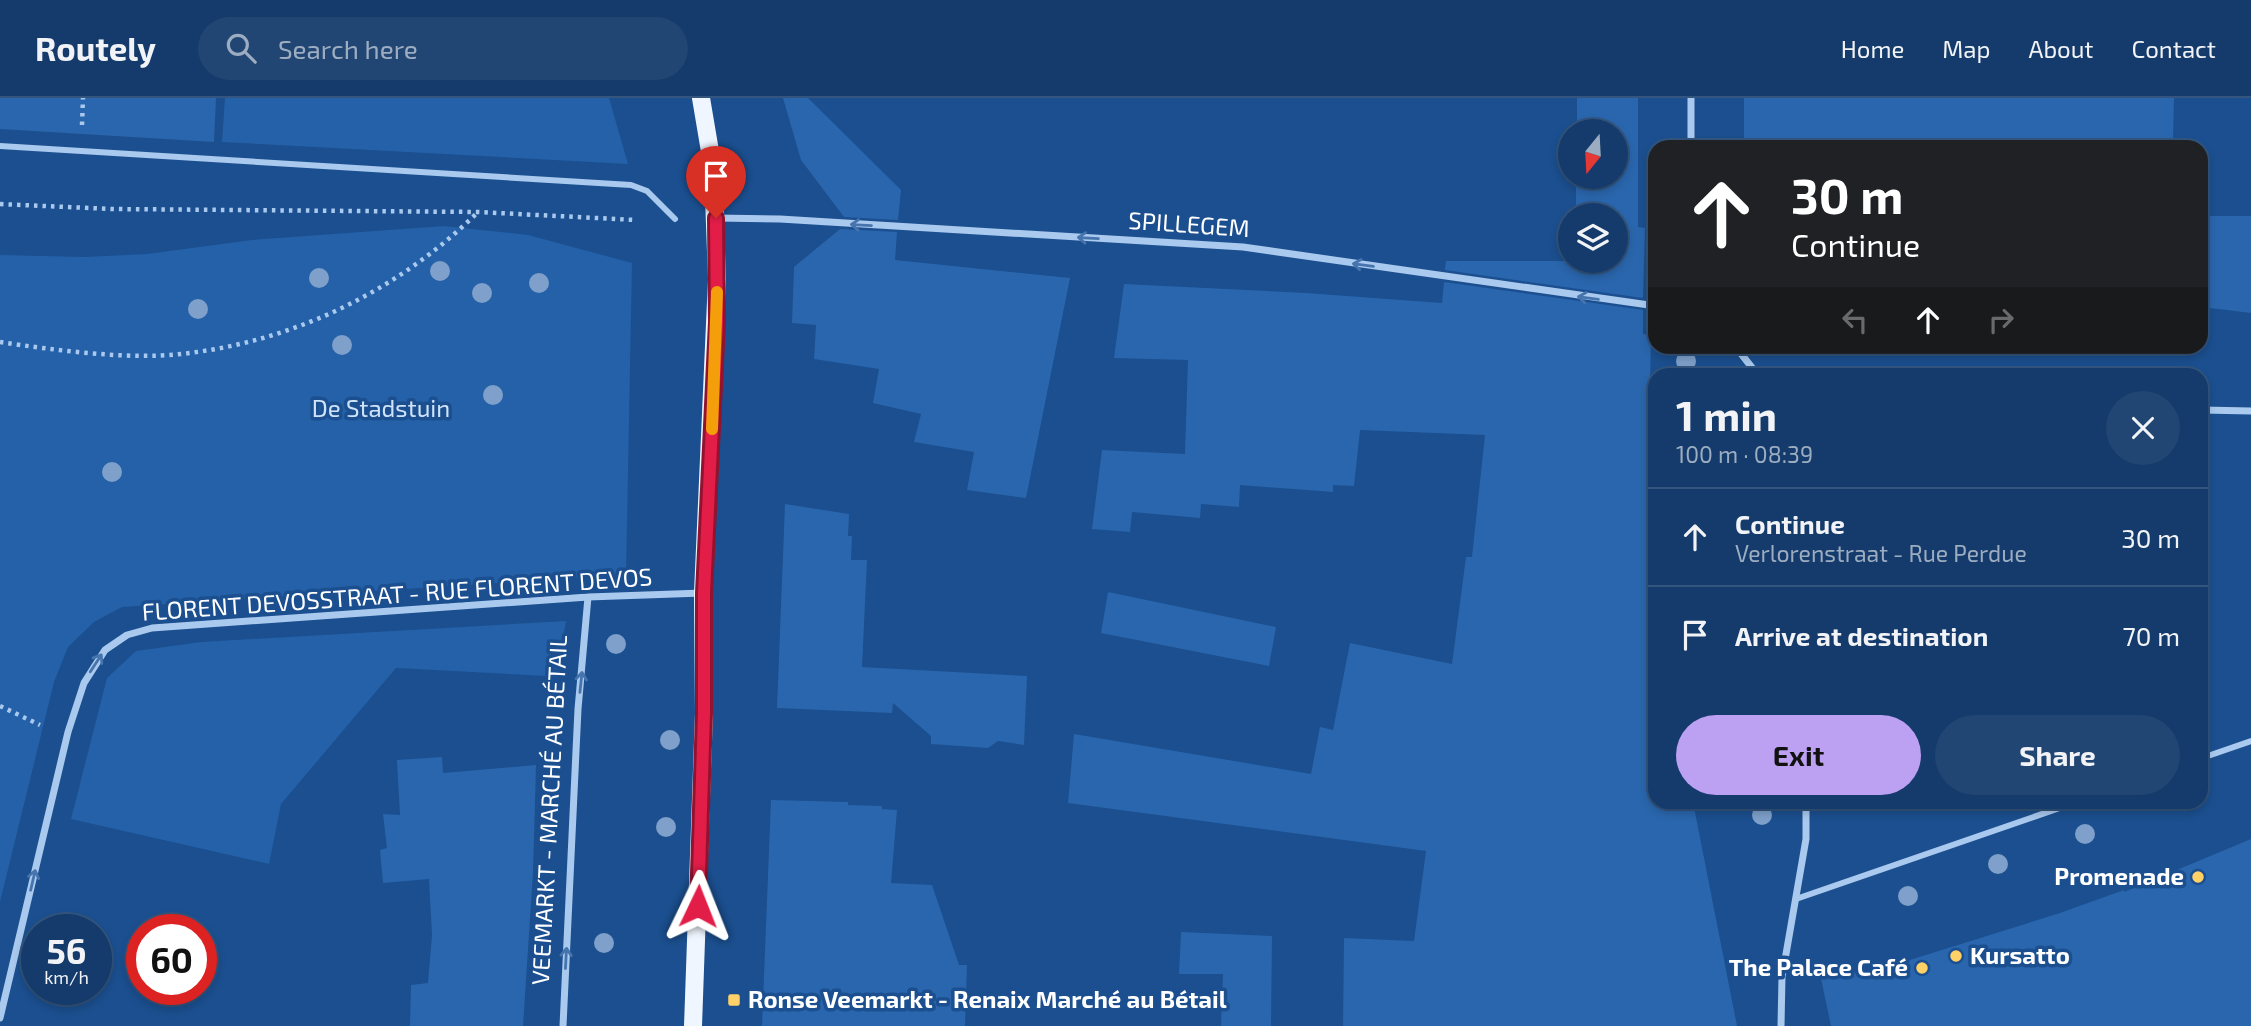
<!DOCTYPE html>
<html lang="en">
<head>
<meta charset="utf-8">
<style>
	body { margin:0; font-family:"Exo 2",sans-serif; background:#214673; color:#f1f3f6; height:100vh; display:flex; flex-direction:column; font-size:26px; white-space:nowrap }
	* { box-sizing:border-box; margin:0 }
	p { font-size:23px; color:#9dadc1 }
	.icon { flex:none; width:38px; height:38px; fill:none; stroke:currentColor; stroke-width:2; stroke-linecap:round; stroke-linejoin:round }
	.map { position:relative; flex:1; overflow:hidden }
	.side { position:absolute; left:1648px; top:270px; width:560px; height:441px; display:flex; flex-direction:column; background:#143b6b; border-radius:21px; box-shadow:0 4px 10px #0003,0 0 0 2px #33557e }
	.side>* { flex:none }
	.banner { position:absolute; left:1648px; top:42px; width:560px; height:214px; border-radius:21px; box-shadow:0 4px 10px #0003,0 0 0 2px #33557e; background:#202124; color:#fff; overflow:hidden }
	.needle { width:46px; rotate:198deg }
	.tools { position:absolute; left:1558px; top:21px; display:grid; gap:14px }
	.tools a { display:grid; place-items:center; width:70px; height:70px; border-radius:50%; background:#143b6b; box-shadow:0 4px 10px #0003,0 0 0 2px #33557e; font-size:35px }
	.speed { position:absolute; left:21px; top:816px; display:flex; gap:14px; font-size:35px; font-weight:700; text-align:center }
	.speed>* { display:grid; place-content:center; width:91px; height:91px; border-radius:50%; background:#143b6b; box-shadow:0 4px 10px #0003,0 0 0 2px #33557e; line-height:1 }
	.speed small { font-size:18px; font-weight:400 }
	.speed .limit { border:10px solid #d22; background:#fff; color:#111 }
	.pin { position:absolute; display:grid; place-items:center; width:60px; height:60px; color:#fff; margin:-72px -30px; border-radius:50% 50% 50% 0; rotate:-45deg; box-shadow:0 0 7px #0007 }
	.pin .icon { rotate:45deg }
	.me { position:absolute; width:77px; margin:-38px; rotate:2deg; stroke-linejoin:round; filter:drop-shadow(0 0 5px #0008) }
	.turn { display:flex; align-items:center; gap:24px; height:147px; padding:0 28px; font-size:32px }
	.turn .icon { width:91px; height:91px; stroke-width:2.5 }
	.turn b { display:block; font-size:49px; line-height:60px }
	.lanes { display:flex; align-items:center; height:66px; padding:0 28px; background:#0003; justify-content:center; gap:35px; direction:ltr }
	.lanes .off { opacity:.35 }
	.round { display:grid; place-items:center; flex:none; width:74px; height:74px; border-radius:37px; background:#214673 }
	.overview { display:flex; align-items:center; justify-content:space-between; height:119px; padding:0 28px }
	h1 { font-size:42px; font-weight:700; line-height:52px }
	.cta { display:flex; gap:14px; margin-top:auto; padding:14px 28px }
	.cta a { flex:1; height:80px; border-radius:42px; background:#bca0f2; color:#111; font-size:28px; font-weight:700; line-height:80px; text-align:center }
	.cta a+a { background:#214673; color:#f1f3f6 }
	ul { padding:0; list-style:none }
	li { display:flex; align-items:center; gap:21px; height:98px; padding:0 28px; border-top:2px solid #33557e }
	li div { flex:1 }
	li b { display:block; font-size:26px }
	li em { font-style:normal }
	header { display:flex; align-items:center; gap:42px; box-sizing:border-box; height:98px; padding:0 35px; background:#143b6b; border-bottom:2px solid #33557e }
	header strong { font-size:33px }
	nav { display:flex; gap:38px; margin-inline-start:auto; font-size:24px }
	.search { width:490px; height:63px; background:#214673; display:flex; align-items:center; gap:18px; box-sizing:border-box; padding:0 24px; border-radius:38px; color:#9dadc1; font-size:26px }
	.map>svg:first-child { display:block }
	.green { fill:#2461a8 }
	.building { fill:#2a66ad }
	.lines { fill:none; stroke-linecap:round; stroke-linejoin:round }
	.path { stroke:#a9c9ee; stroke-width:4.5; stroke-dasharray:3.5 5; stroke-linecap:butt }
	.pedestrian { stroke:#a9c9ee; stroke-width:6 }
	.minor { stroke:#a9c9ee; stroke-width:7 }
	.primary { stroke:#f0f6ff; stroke-width:18 }
	.tree { fill:#7ea0ca }
	.oneway { stroke:#4674ac }
	.route-casing { stroke:#92132f; stroke-width:18 }
	.route { stroke:#e11d48; stroke-width:12 }
	.slow { stroke:#f59e0b; stroke-width:12 }
	.poi-dot { fill:#ffd166; stroke:#1b4f8f; stroke-width:2.5 }
	.labels { text-anchor:middle; stroke-width:7; stroke-linejoin:round; paint-order:stroke }
	.street-label { font-size:24px; fill:#fff; stroke:#1b4f8f }
	.park-label { font-size:24px; fill:#cfe3fa; stroke:#1b4f8f }
	.poi-label { font-size:24px; font-weight:bold; fill:#fff; stroke:#1b4f8f; text-anchor:end }
</style>
</head>
<body>
<header>
<strong>Routely</strong>
<div class="search"><svg class="icon" aria-label="search" viewBox="0 0 24 24"><circle cx="10" cy="10" r="6"/><path d="M15 15l6 6"/></svg>Search here</div>
<nav><a>Home</a><a>Map</a><a>About</a><a>Contact</a></nav>
</header>
<div class="map">
<svg width="2251" height="928" viewBox="0 0 2251 928">
	<rect width="100%" height="100%" fill="#1b4f8f"/>
	<!-- green -->
	<g class="green">
		<path d="M225,0H609L628,66L222,44Z"/>
		<path d="M444,128L528,137L632,165L626,477L122,509L94,524L68,549L54,584L0,804V157L84,159L147,156L252,142Z"/>
		<path d="M566,523L561,551L565,579L396,570L281,706L269,766L71,721L107,580L136,553L201,544Z"/>
	</g>
	<!-- building -->
	<g class="building">
		<path d="M0,0H216L214,44L0,31Z"/>
		<path d="M783,0H808L901,92L898,122L844,119L801,62Z"/>
		<path d="M1577,0H1638V129L1645,130L1643,200L1445,172L1446,163H1615V117H1576V79H1615V33H1577Z"/>
		<path d="M1744,0H2174L2173,43L2172,49H1744Z"/>
		<path d="M2202,118H2251V215L2202,209Z"/>
		<path d="M840,131L897,134L895,162L1070,180L1026,400L967,392L974,354L914,344L921,316L873,305L879,271L814,261L816,227L792,225L794,169Z"/>
		<path d="M1444,184L1643,212V236L1651,237L1648,397L1656,463V704H1693L1737,928H1343L1344,840L1414,843L1426,753L1068,705L1074,636L1311,676L1320,629L1333,632L1350,545L1452,566L1466,459H1472L1485,337L1360,332L1354,388L1333,387V394L1240,387L1239,409L1201,406L1200,420L1132,414L1130,434L1092,431L1102,352L1185,356L1188,262L1114,260L1124,186L1306,195L1442,205Z"/>
		<path d="M785,406L849,416L848,438H852L851,462H867L862,569L1027,578L1024,647L998,643L988,650L931,646V638L893,605L892,615L777,610Z"/>
		<path d="M1108,494L1276,529L1269,568L1101,535Z"/>
		<path d="M442,659L443,675L536,667L533,774L523,928H410L411,887L428,885L432,837L429,781L383,785L380,752L387,750L383,716L400,717L397,662Z"/>
		<path d="M771,702L848,704V707L882,708V711L897,712L891,785L932,787L959,867H967L965,928H762Z"/>
		<path d="M2251,741V928H1831L1821,881L1897,866L2060,815L2124,792V794Z"/>
		<path d="M1181,834L1272,838L1271,928H1221L1223,876H1179Z"/>
	</g>
	<g class="lines">
		<!-- path -->
		<g class="path">
			<path d="M82,27L83,0"/>
			<path d="M0,106L111,111L478,114L636,122"/>
			<path d="M0,244C54,252 127,262 181,256C293,244 398,193 478,114"/>
			<path d="M0,608L40,627"/>
		</g>
		<!-- pedestrian -->
		<g class="pedestrian">
			<path d="M0,48L631,87L647,93L675,121"/>
			<path d="M2202,660L2251,643"/>
			<path d="M1796,801L2077,704"/>
		</g>
		<!-- minor -->
		<g class="minor">
			<path d="M1691,49V0"/>
			<path d="M716,120L780,121L1243,149L1656,208"/>
			<path d="M1735,248L1757,276"/>
			<path d="M2202,312L2251,313"/>
			<path d="M0,920L68,634L84,585L105,552L127,537L152,530L588,499L703,495"/>
			<path d="M563,928L578,611L588,499"/>
			<path d="M1781,928L1782,879L1806,741V704"/>
		</g>
		<!-- primary -->
		<path class="primary" d="M693,928L704,615L703,495L717,181L713,71L701,0"/>
	</g>
	<!-- trees -->
	<g class="tree">
		<circle cx="440" cy="173" r="10"/>
		<circle cx="319" cy="180" r="10"/>
		<circle cx="539" cy="185" r="10"/>
		<circle cx="482" cy="195" r="10"/>
		<circle cx="198" cy="211" r="10"/>
		<circle cx="342" cy="247" r="10"/>
		<circle cx="1686" cy="263" r="10"/>
		<circle cx="493" cy="297" r="10"/>
		<circle cx="112" cy="374" r="10"/>
		<circle cx="616" cy="546" r="10"/>
		<circle cx="670" cy="642" r="10"/>
		<circle cx="1762" cy="717" r="10"/>
		<circle cx="666" cy="729" r="10"/>
		<circle cx="2085" cy="736" r="10"/>
		<circle cx="1998" cy="766" r="10"/>
		<circle cx="1908" cy="798" r="10"/>
		<circle cx="604" cy="845" r="10"/>
	</g>
	<!-- one-way arrows -->
	<defs><path id="oneway-shaft" d="M-6 0H5M1.5-3L5.5 0L1.5 3" fill="none" stroke-width="1.6" stroke-linecap="round" stroke-linejoin="round" transform="scale(1.75)"/></defs>
	<g class="oneway">
		<use href="#oneway-shaft" transform="translate(861 127) rotate(-177)"/>
		<use href="#oneway-shaft" transform="translate(1088 140) rotate(-177)"/>
		<use href="#oneway-shaft" transform="translate(1363 167) rotate(-172)"/>
		<use href="#oneway-shaft" transform="translate(1588 200) rotate(-172)"/>
		<use href="#oneway-shaft" transform="translate(96 565) rotate(-57)"/>
		<use href="#oneway-shaft" transform="translate(581 584) rotate(-84)"/>
		<use href="#oneway-shaft" transform="translate(33 782) rotate(-77)"/>
		<use href="#oneway-shaft" transform="translate(566 860) rotate(-87)"/>
	</g>
	<g class="lines">
		<!-- route casing -->
		<g class="route-casing">
			<path id="route" d="M698,808L704,615V495L717,224L716,120"/>
		</g>
		<!-- route -->
		<use href="#route" class="route"/>
		<!-- slow -->
		<path class="slow" d="M712,331L717,194"/>
	</g>
	<!-- markers -->
	<g class="poi-dot">
		<circle cx="2198" cy="779" r="7"/>
		<circle cx="1956" cy="858" r="7"/>
		<circle cx="1922" cy="870" r="7"/>
		<rect x="727" y="895" width="14" height="14" rx="3.5"/>
	</g>
	<g class="labels">
		<!-- street labels -->
		<g class="street-label">
			<text transform="translate(1189 127) rotate(4)" y="8">SPILLEGEM</text>
			<text transform="translate(397 497) rotate(-4)" y="8">FLORENT DEVOSSTRAAT - RUE FLORENT DEVOS</text>
			<text transform="translate(550 712) rotate(-87)" y="8">VEEMARKT - MARCHÉ AU BÉTAIL</text>
		</g>
		<!-- park labels -->
		<g class="park-label">
			<text x="381" y="319">De Stadstuin</text>
		</g>
		<!-- poi labels -->
		<g class="poi-label">
			<text x="2184" y="787">Promenade</text>
			<text x="1970" y="866" text-anchor="start">Kursatto</text>
			<text x="1908" y="878">The Palace Café</text>
			<text x="748" y="910" text-anchor="start">Ronse Veemarkt - Renaix Marché au Bétail</text>
		</g>
	</g>
</svg>
<div class="tools">
<a><svg class="needle" viewBox="-14 -14 28 28"><path d="M0-13l5 13h-10z" fill="#e53935"/><path d="M0 13l5-13h-10z" fill="#9dadc1"/></svg></a>
<a><svg class="icon" aria-label="layers" viewBox="0 0 24 24"><path d="M12 4l9 5-9 5-9-5zM3 14l9 5 9-5"/></svg></a>
</div>
<div class="speed"><div>56<small>km/h</small></div><div class="limit">60</div></div>
<div class="pin" style="left:716px;top:120px;background:#d93025"><svg class="icon" aria-label="arrive" viewBox="0 0 24 24"><path d="M6 21V4h12l-3 4 3 4H6"/></svg></div>
<svg class="me" style="left:698px;top:808px" viewBox="-20 -20 40 40"><path d="M0-17L14 15 0 8-14 15z" fill="#e11d48" stroke="#fff" stroke-width="4"/></svg>
<div class="banner">
<div class="turn"><svg class="icon" aria-label="ahead" viewBox="0 0 24 24"><path d="M12 20V5M6 11l6-6 6 6"/></svg><div><b>30 m</b>Continue</div></div>
<div class="lanes"><svg class="icon off" aria-label="left" viewBox="0 0 24 24"><path d="M17 20v-9H6M10 6l-5 5 5 5"/></svg><svg class="icon" aria-label="ahead" viewBox="0 0 24 24"><path d="M12 20V5M6 11l6-6 6 6"/></svg><svg class="icon off" aria-label="right" viewBox="0 0 24 24"><path d="M7 20v-9h11M14 6l5 5-5 5"/></svg></div>
</div>
<section class="side">
<div class="overview"><div><h1>1 min</h1><p>100 m · 08:39</p></div><a class="round"><svg class="icon" aria-label="close" viewBox="0 0 24 24"><path d="M6 6l12 12M18 6L6 18"/></svg></a></div>
<ul>
<li><svg class="icon" aria-label="ahead" viewBox="0 0 24 24"><path d="M12 20V5M6 11l6-6 6 6"/></svg><div><b>Continue</b><p>Verlorenstraat - Rue Perdue</p></div><em>30 m</em></li>
<li><svg class="icon" aria-label="arrive" viewBox="0 0 24 24"><path d="M6 21V4h12l-3 4 3 4H6"/></svg><div><b>Arrive at destination</b></div><em>70 m</em></li>
</ul>
<div class="cta"><a>Exit</a><a>Share</a></div>
</section>
</div>
</body>
</html>
